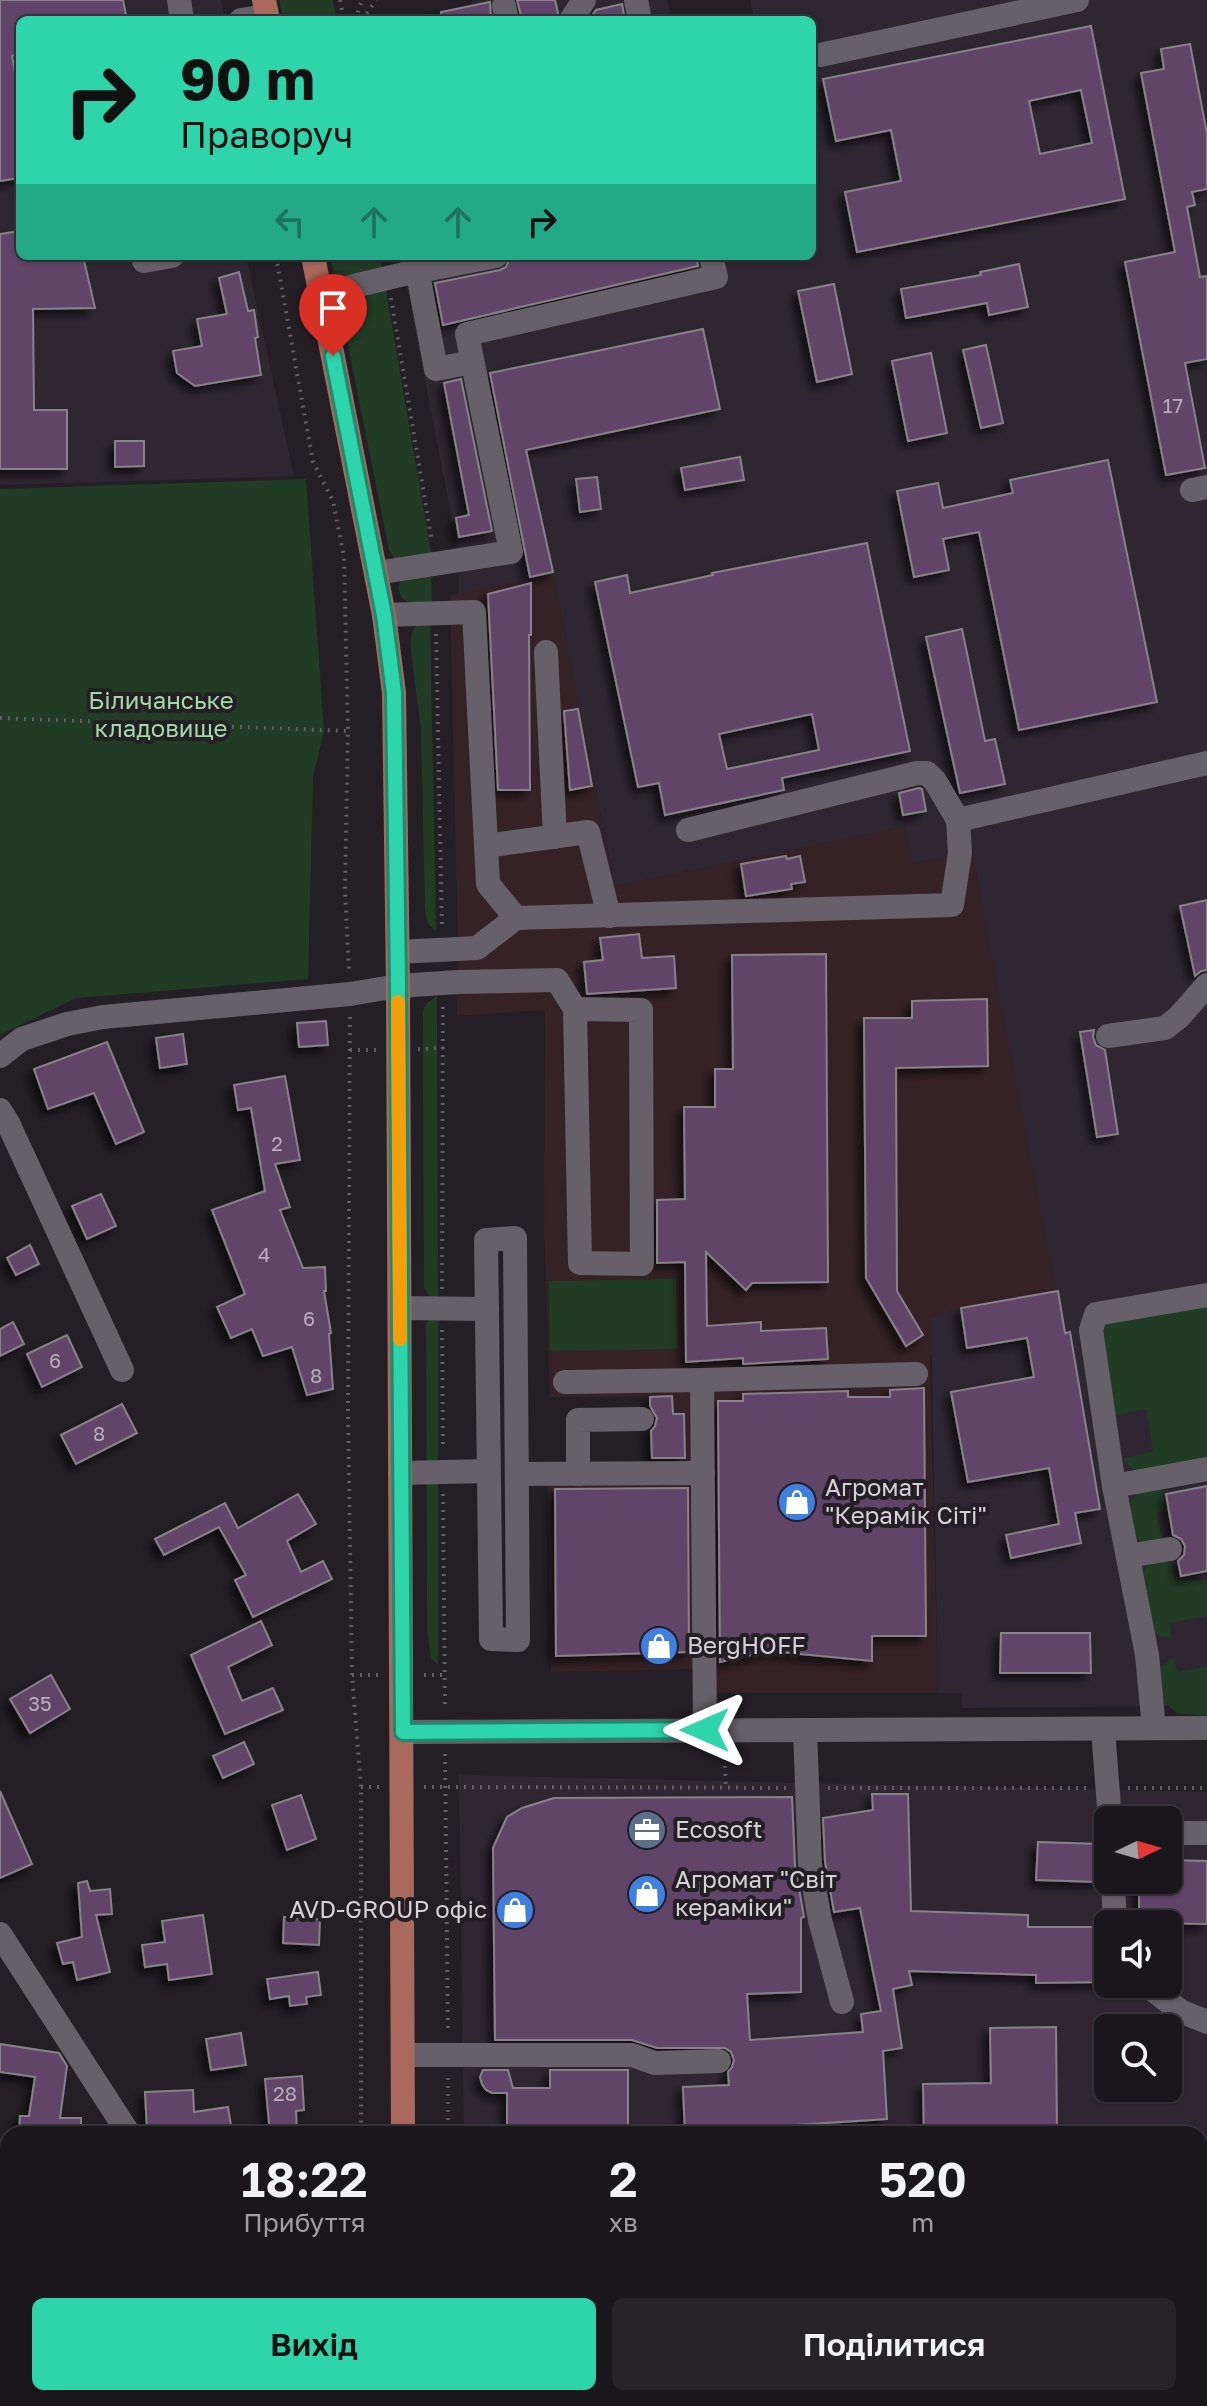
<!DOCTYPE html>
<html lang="uk">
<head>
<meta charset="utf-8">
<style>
	body { margin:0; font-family:"Golos Text",sans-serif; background:#272429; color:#f1f3f6; height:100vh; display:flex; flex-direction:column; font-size:30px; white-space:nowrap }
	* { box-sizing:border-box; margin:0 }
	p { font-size:26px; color:#9f9fa3 }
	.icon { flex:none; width:44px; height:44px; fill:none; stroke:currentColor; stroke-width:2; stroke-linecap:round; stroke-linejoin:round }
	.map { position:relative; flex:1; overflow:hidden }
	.panel { position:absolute; left:0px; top:2126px; width:1208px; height:280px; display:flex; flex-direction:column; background:#1a171c; border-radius:24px 24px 0 0; box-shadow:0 2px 6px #0004,0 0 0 2px #38363b }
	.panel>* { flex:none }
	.banner { position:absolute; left:16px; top:16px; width:800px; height:244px; border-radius:12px; box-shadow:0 2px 6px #0004,0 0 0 2px #38363b; background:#2ed4aa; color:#111; overflow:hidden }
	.needle { width:52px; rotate:85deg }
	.controls { position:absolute; left:1094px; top:1806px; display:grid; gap:16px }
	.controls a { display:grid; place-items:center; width:88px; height:88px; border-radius:12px; background:#1a171c; box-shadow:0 2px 6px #0004,0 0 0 2px #38363b; font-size:40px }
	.pin { position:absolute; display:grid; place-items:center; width:68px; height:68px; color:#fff; margin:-82px -34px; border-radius:50% 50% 50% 0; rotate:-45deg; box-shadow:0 0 8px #0007 }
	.pin .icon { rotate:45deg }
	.me { position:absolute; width:88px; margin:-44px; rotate:270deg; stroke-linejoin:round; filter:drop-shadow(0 0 6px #0008) }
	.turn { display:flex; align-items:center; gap:28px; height:168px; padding:0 32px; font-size:36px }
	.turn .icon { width:104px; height:104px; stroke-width:2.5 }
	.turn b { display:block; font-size:56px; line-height:68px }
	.lanes { display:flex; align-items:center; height:76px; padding:0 32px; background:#0003; justify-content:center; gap:40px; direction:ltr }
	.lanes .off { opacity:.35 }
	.eta { display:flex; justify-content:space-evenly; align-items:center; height:136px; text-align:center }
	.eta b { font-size:48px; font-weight:600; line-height:56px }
	.action { display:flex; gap:16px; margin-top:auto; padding:16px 32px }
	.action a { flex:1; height:92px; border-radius:12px; background:#2ed4aa; color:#111; font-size:32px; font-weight:600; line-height:92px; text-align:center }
	.action a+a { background:#272429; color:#f1f3f6 }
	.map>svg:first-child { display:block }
	.commercial { fill:#352226 }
	.built { fill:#2e2731; fill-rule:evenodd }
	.green { fill:#223b25 }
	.building { fill:#614468; stroke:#878188; stroke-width:2; fill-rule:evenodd; filter:url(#shadow) }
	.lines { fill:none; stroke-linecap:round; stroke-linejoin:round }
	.path { stroke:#625e64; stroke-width:4; stroke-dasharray:2 6; stroke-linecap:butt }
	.minor { stroke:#666168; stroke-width:24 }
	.major { stroke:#aa695d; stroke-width:24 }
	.route-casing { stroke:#1e8a6e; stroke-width:20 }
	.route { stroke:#2ed4aa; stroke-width:14 }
	.slow { stroke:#f59e0b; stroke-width:14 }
	.labels { text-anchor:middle; stroke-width:8; stroke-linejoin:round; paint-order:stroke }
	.number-label { font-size:20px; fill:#b8aeba }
	.park-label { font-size:24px; fill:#a0dba4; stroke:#231f25 }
	.poi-label { font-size:24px; fill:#d5d2d6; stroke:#231f25; text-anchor:start }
</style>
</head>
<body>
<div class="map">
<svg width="1207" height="2406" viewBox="0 0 1207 2406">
	<defs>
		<filter id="shadow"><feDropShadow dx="-6" dy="6" stdDeviation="4" flood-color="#0009"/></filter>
	</defs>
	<rect width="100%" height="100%" fill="#231f25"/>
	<!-- commercial -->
	<path class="commercial" d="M553,572L615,886L905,825L913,863L972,850L1058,1291L930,1355L938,1693H697V1669L551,1672L547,1465L651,1464L650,1397H550L544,1229L545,1010L457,1016L458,950L450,595Z"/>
	<!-- built -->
	<g class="built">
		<path d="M0,0H221L224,20H20V256H246L294,476L0,485Z"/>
		<path d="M472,0H667L671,20H409L471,6Z"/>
		<path d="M750,0H1207V1706L962,1708V1693H938L931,1319L961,1308L1057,1291L972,851L913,863L905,826L615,886L553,573L458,594L460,561L401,256H812V20H747L754,18Z"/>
		<path d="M459,1775L1207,1792V2406H467V2398H1200V2134H464ZM1108,1820H1168V1880H1108ZM1108,1924H1168V1984H1108ZM1108,2028H1168V2088H1108Z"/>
	</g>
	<!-- green -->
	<g class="green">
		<path d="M279,0H333L337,20H283Z"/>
		<path d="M330,256H380L432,558L395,559L389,550Z"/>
		<path d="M306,479L324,731L313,777L308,979L76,998L0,1035V489Z"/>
		<path d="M431,570L432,602L411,603L403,599C389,576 414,574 431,570Z"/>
		<path d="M430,622L436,931C427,925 426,919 425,908L421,730L410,643L412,633L416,625Z"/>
		<path d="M437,996L438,1299L431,1298L424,1288L423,1011L427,1003Z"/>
		<path d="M676,1279L677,1349L550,1351L549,1281Z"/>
		<path d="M1207,1301V1462L1136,1472L1123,1459L1153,1451L1146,1409L1112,1416L1102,1330L1108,1324Z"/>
		<path d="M438,1317V1665L431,1658L427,1630L426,1324L429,1319Z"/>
		<path d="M1162,1482L1166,1510L1157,1513L1163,1545C1132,1551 1132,1527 1130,1503L1140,1490Z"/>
		<path d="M1170,1553L1175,1579L1207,1581V1616L1169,1623L1171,1638L1156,1635L1147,1619L1141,1577L1151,1559Z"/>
		<path d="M1174,1657L1177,1672L1207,1667V1716L1177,1713L1164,1702L1158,1677L1162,1666Z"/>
	</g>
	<!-- building -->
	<g class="building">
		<path d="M0,0H123L127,20H20V54L12,56L20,99V178L0,181Z"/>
		<path d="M517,0H555L558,13L556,20H522Z"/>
		<path d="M490,2L491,19L442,20L441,12Z"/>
		<path d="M622,4L625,20H589L596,10Z"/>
		<path d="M1091,26L1125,199L857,252L845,192L901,181L891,130L836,141L823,79ZM1081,90L1092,143L1040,154L1029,101Z"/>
		<path d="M1190,44L1207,134V189L1192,192L1195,205L1187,207L1200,277L1207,276V359L1185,363L1205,468L1166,475L1125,262L1175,252L1141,73L1164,69L1161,49Z"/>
		<path d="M20,231V256H83L95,308L33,309L34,410H67V469H0V234Z"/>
		<path d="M511,256H514V261L538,256H696L698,266L443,325L435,283L500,270L506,267Z"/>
		<path d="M1019,264L1028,307L989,315L987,303L906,318L901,289L981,275L980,272Z"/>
		<path d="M239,272L248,311L254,310L258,337L255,338L261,375L195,386L177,373L173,351L202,346L197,319L227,314L219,278Z"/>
		<path d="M834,284L852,374L817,382L798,291Z"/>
		<path d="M703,329L720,409L526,450L553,572L530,577L490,373Z"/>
		<path d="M986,345L1003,423L981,428L963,350Z"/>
		<path d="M931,353L947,433L908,441L892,361Z"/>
		<path d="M461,379L492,531L459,537L456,518L469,515L444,383Z"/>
		<path d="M115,441H144V466L115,467Z"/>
		<path d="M740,457L744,480L685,490L681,468Z"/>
		<path d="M1108,460L1157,702L1019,730L979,532L943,539L949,570L914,577L897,491L938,483L943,508L1013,493L1010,480Z"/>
		<path d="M597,477L601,509L580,512L576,479Z"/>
		<path d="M867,543L910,751L782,778L784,790L665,815L659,783L638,787L595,582L627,575L630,593L713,575L712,573ZM812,714L819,750L727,769L719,734Z"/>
		<path d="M531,583V635H529L530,790H498L488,594Z"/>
		<path d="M962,629L985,741L995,739L1005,784L960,793L926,637Z"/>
		<path d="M578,709L592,786L570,790L564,711Z"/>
		<path d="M919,788L922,789L926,811L903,815L899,793Z"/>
		<path d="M786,856L787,859L800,856L805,882L791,884L792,889L746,896L741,864Z"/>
		<path d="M1207,900V970L1201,971L1195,976L1180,906Z"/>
		<path d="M639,934L642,958L674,956L676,988L587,994L584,962L603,960L600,938Z"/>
		<path d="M826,954L828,1282L752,1283L746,1290L706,1252L707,1326L761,1322V1331L826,1328L828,1359L743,1364V1358L686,1362L685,1262L657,1263V1200L685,1199L684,1107H715V1069H733L732,955Z"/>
		<path d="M987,999L988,1066L896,1068L897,1291L923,1335L906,1346L866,1278L864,1018H912V1001Z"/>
		<path d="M326,1021L328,1045L299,1047L297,1023Z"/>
		<path d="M1094,1030L1093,1037L1096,1045L1105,1050L1118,1134L1097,1137L1080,1032Z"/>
		<path d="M183,1034L187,1064L160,1068L156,1038Z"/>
		<path d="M107,1042L144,1132L116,1144L94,1093L48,1109L34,1069Z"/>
		<path d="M285,1076L300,1160L275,1164L290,1207L280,1210L303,1268L325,1267L326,1291H324L331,1333L329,1334L333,1389L307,1395L292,1347L263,1356L252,1329L231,1338L217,1307L245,1294L212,1210L265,1191L251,1108L238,1110L234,1085Z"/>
		<path d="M101,1194L116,1226L87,1239L72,1206Z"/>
		<path d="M30,1245L39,1264L16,1275L7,1258Z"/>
		<path d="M1058,1291L1065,1333L1070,1332L1100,1509L1075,1513L1081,1543L1011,1558L1006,1535L1059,1524L1049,1468L968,1482L951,1392L1034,1377L1027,1338L967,1348L961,1308Z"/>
		<path d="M13,1322L24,1344L0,1356V1329Z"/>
		<path d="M67,1335L82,1367L42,1387L27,1354Z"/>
		<path d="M924,1388L926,1636H872V1661L769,1651L720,1662L718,1401H743V1394L848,1391V1397H890V1390Z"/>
		<path d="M672,1396L673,1414H684L685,1458H652L651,1431L655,1426L657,1418L650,1406V1397Z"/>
		<path d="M122,1404L137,1433L76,1464L61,1435Z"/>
		<path d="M1207,1486V1571L1181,1576L1178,1561L1184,1555L1185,1546L1181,1539L1173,1535L1166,1494Z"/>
		<path d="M688,1488L689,1652L556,1656L555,1489Z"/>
		<path d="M298,1494L316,1524L287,1541L301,1572L323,1561L332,1579L253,1617L235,1580L246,1575L219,1527L164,1555L155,1539L225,1503L238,1528Z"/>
		<path d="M261,1621L272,1645L228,1667L242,1701L273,1688L283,1710L225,1734L191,1655Z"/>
		<path d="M1001,1633H1090L1091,1673H1000Z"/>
		<path d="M51,1675L70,1709L30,1733L10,1699Z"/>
		<path d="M244,1742L254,1764L223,1778L213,1756Z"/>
		<path d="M0,1791L32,1864L0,1878Z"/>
		<path d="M872,1794H908L911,1911L1028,1915V1927H1100L1108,1937V1982L1036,1983V1975L909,1971L912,1985L893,1989L902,2048L883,2051L887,2119L765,2127V2134H685L683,2087L729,2085L728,2072L732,2067L734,2060L731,2052L725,2048H657L632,2040H495L493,1848L507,1817L522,1808L554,1798L792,1797L795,1865L804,1917L801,1918V1992L747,1994L750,2040L863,2032L861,2014L881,2011L860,1908L834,1912L825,1862L823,1818L873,1810Z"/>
		<path d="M301,1795L316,1839L287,1850L272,1805Z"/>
		<path d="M1038,1842L1100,1844L1098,1882L1036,1880Z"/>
		<path d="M1168,1860L1207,1861V1924L1139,1923V1880H1168Z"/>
		<path d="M87,1881L90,1891L110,1889L112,1914L96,1915L110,1972L77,1980L73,1962L63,1964L57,1943L82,1937L78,1883Z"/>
		<path d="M203,1915L212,1974L169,1980L167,1964L145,1967L142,1945L165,1942L162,1921Z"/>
		<path d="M284,1917L320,1919L319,1945L283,1943Z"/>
		<path d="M318,1972L321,1995L306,1997L307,2004L290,2006L289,1996L270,1999L267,1979Z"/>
		<path d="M1056,2027L1057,2134H924L923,2084L991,2083L990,2028Z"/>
		<path d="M241,2033L246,2065L211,2070L206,2039Z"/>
		<path d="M0,2044L59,2053L67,2066L60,2118H81V2134H19L20,2116H29L35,2077L0,2072Z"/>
		<path d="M508,2070L513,2088H550V2070H628V2134H507V2093H492L486,2090L482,2084L480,2077L483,2070Z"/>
		<path d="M302,2076L304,2110L296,2111L297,2134H270L265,2079Z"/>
		<path d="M193,2090L194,2112L228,2107L231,2125L210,2129L147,2130L145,2092Z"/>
	</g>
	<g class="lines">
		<!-- path -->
		<g class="path">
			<path d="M340,0L344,20"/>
			<path d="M355,20L362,0"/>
			<path d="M362,20L376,0"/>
			<path d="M276,256L313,462L333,501L344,557L348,731L345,890L349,972"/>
			<path d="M391,298L432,542"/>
			<path d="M436,634L442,929"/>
			<path d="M0,718L348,731"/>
			<path d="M350,1017L348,1412L352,1675L361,1787V2134"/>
			<path d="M418,1049L443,1048"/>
			<path d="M350,1050H377"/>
			<path d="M442,1289L443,1006"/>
			<path d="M442,1330L443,1449"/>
			<path d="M443,1494L445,1709"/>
			<path d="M352,1675H379"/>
			<path d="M424,1675H445"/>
			<path d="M724,1750L726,1788"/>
			<path d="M445,1754L448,2033"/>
			<path d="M361,1787H379"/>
			<path d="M424,1787L787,1788"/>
			<path d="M828,1788H1087"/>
			<path d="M1128,1788H1207"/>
			<path d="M448,2078V2134"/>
			<path d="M448,2398V2406"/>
			<path d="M361,2406V2398"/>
		</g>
		<!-- minor -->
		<g class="minor">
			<path d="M179,0L182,20"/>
			<path d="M636,0L640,20"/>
			<path d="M504,6L507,20"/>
			<path d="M241,20L267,16"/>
			<path d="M571,20L584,0"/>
			<path d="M820,55L1077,0"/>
			<path d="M415,258L436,369L472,362"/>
			<path d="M144,261L172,256"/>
			<path d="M321,294L404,274L496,256"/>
			<path d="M1192,490L1207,487"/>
			<path d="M376,573L511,552L467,334L716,277L711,256"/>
			<path d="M384,615L474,612L488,884L516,918"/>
			<path d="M546,652L555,837"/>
			<path d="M958,820L1207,763"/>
			<path d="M486,846L588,832L609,916"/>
			<path d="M398,952L477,948L516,918L952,905L960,853L958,820L935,781L927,773H917L688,830"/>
			<path d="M1108,1036L1165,1028L1179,1017L1207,985"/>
			<path d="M0,1056L22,1039L67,1024L103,1017L350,994L398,986L458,982L557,980L575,1009L580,1263L642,1264L641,1010L575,1009"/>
			<path d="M0,1110L8,1123L122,1370"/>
			<path d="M515,1238L518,1640L491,1639L486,1240Z"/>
			<path d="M400,1308L487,1309"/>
			<path d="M565,1382L702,1380"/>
			<path d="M400,1473L488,1471"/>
			<path d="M517,1474L703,1473"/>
			<path d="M578,1474V1420L642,1419"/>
			<path d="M1114,1486L1207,1469"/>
			<path d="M1128,1556L1170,1549"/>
			<path d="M1154,1728L1147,1655L1114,1486L1091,1330L1096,1314L1207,1295"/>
			<path d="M1103,1729L1110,1820"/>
			<path d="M705,1730L702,1380L916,1374"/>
			<path d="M805,1730L810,1864L820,1920L842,2002"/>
			<path d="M403,1732L1207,1728"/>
			<path d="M1168,1833H1207"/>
			<path d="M1113,1880L1115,1924"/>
			<path d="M0,1934L129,2134"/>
			<path d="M1146,1984L1180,2011L1207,2022"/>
			<path d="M403,2055H632L655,2063L719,2061"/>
			<path d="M1204,2224L1207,2277"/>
		</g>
		<!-- major -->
		<g class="major">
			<path d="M264,0L268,20"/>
			<path d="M313,256L384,615L394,693L398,986L403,2134"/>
			<path d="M402,2406V2398"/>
		</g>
	</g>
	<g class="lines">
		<!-- route casing -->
		<g class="route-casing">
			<path id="route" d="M333,356L384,615L394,693L398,986L403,1732L705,1730"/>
		</g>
		<!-- route -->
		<use href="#route" class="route"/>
		<!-- slow -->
		<path class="slow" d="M398,1002L400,1339"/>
	</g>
	<!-- icons -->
	<defs>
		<g id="shop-disc" transform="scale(2)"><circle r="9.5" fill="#3f7fe0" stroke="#231f25"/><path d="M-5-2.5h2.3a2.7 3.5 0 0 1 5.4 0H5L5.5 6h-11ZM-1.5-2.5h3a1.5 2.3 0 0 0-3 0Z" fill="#fff"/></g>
		<g id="office-disc" transform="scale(2)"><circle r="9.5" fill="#5c6f8a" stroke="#231f25"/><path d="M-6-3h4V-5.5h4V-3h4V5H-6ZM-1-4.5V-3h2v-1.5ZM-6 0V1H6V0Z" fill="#fff"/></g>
	</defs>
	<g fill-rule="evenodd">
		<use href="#shop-disc" x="797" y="1502"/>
		<use href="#shop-disc" x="659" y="1646"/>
		<use href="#office-disc" x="647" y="1830"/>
		<use href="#shop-disc" x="647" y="1894"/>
		<use href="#shop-disc" x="515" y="1910"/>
	</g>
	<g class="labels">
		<!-- number labels -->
		<g class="number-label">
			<text x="1173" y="413">17</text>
			<text x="277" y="1151">2</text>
			<text x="264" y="1262">4</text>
			<text x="309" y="1326">6</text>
			<text x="55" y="1368">6</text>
			<text x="316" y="1383">8</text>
			<text x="99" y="1441">8</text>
			<text x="40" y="1711">35</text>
			<text x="285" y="2101">28</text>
		</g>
		<!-- park labels -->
		<g class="park-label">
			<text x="161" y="709">Біличанське<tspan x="161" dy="28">кладовище</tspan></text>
		</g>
		<!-- poi labels -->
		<g class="poi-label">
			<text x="825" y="1496">Агромат<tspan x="825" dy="28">"Керамік Сіті"</tspan></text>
			<text x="687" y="1654">BergHOFF</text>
			<text x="675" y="1838">Ecosoft</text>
			<text x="675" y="1888">Агромат "Світ<tspan x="675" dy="28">кераміки"</tspan></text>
			<text x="487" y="1918" text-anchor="end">AVD-GROUP офіс</text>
		</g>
	</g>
</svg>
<div class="controls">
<a><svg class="needle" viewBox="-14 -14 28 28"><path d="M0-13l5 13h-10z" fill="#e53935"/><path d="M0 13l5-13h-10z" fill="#9f9fa3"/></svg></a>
<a><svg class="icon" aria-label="sound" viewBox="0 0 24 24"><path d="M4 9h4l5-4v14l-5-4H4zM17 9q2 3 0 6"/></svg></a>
<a><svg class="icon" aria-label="search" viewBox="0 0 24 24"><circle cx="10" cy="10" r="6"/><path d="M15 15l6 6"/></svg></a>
</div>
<div class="pin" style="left:333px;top:356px;background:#d93025"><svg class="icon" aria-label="arrive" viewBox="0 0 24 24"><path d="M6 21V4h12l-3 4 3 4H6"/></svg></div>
<svg class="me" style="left:705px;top:1730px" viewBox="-20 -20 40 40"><path d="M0-17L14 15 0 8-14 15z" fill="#2ed4aa" stroke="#fff" stroke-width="4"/></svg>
<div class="banner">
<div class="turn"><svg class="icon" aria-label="right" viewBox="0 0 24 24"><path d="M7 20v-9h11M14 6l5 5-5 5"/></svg><div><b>90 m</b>Праворуч</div></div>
<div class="lanes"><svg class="icon off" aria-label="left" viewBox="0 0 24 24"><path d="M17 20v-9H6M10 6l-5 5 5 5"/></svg><svg class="icon off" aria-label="ahead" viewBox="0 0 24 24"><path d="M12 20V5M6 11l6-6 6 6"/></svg><svg class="icon off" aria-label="ahead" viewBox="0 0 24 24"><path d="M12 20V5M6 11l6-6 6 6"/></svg><svg class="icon" aria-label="right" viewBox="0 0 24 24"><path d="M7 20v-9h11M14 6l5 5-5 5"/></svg></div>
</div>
<section class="panel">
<div class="eta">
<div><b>18:22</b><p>Прибуття</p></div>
<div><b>2</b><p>хв</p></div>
<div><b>520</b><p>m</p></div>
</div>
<div class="action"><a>Вихід</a><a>Поділитися</a></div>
</section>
</div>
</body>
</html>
